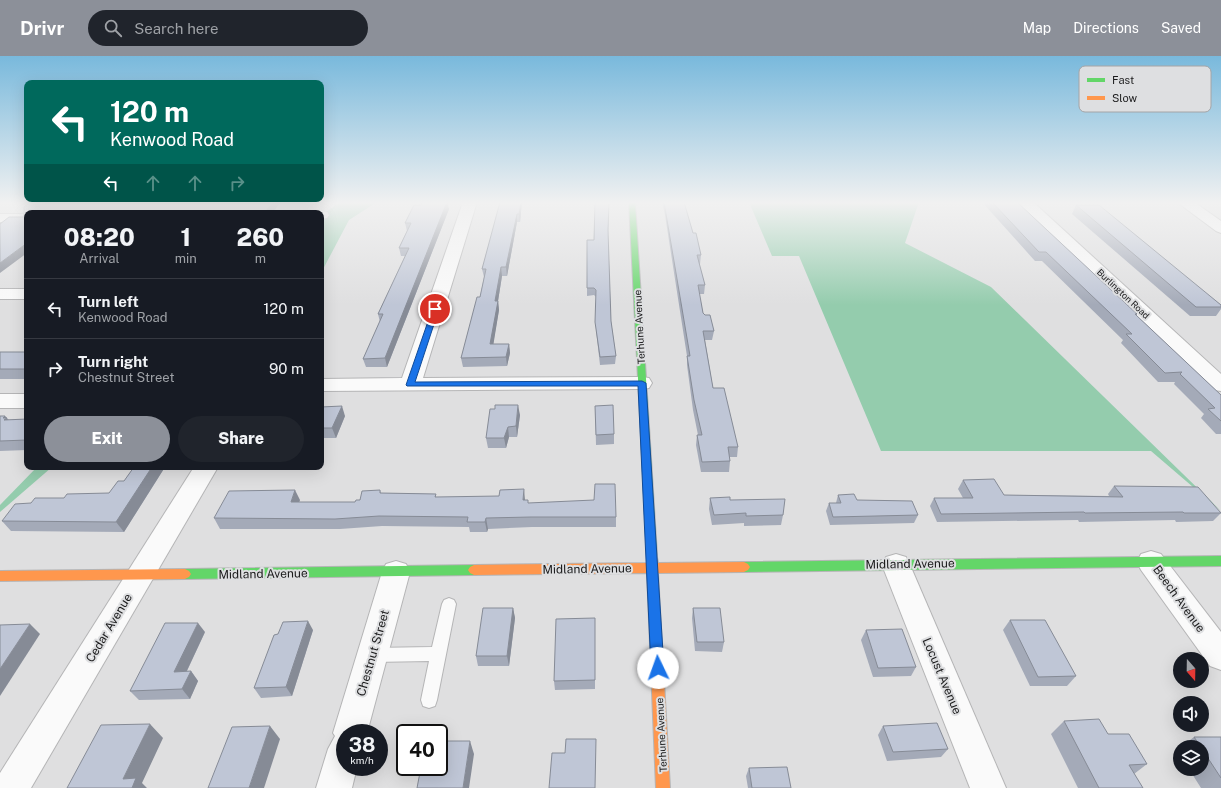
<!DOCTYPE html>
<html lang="en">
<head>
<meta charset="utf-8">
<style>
	body { margin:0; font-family:"Public Sans",sans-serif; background:#20242c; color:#f1f3f6; height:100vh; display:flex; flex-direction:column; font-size:15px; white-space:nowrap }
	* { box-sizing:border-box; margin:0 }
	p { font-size:13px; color:#9ea1a6 }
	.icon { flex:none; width:22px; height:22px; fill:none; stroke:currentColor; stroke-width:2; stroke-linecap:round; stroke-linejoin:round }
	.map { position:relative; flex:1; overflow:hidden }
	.sheet { position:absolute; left:24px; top:154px; width:300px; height:260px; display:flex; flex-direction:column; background:#171b24; border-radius:8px; box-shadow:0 4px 16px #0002 }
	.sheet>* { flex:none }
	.banner { position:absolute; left:24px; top:24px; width:300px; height:122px; border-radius:8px; box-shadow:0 4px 16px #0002; background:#00695c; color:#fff; overflow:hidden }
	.needle { width:26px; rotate:160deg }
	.fabs { position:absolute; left:1173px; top:596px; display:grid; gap:8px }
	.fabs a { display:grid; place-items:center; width:36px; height:36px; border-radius:50%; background:#171b24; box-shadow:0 4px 16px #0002; font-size:20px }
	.speed { position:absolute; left:336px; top:668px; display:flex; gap:8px; font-size:20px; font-weight:700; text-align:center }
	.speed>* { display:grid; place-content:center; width:52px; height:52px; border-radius:50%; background:#171b24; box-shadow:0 4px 16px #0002; line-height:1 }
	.speed small { font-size:10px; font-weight:400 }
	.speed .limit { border:2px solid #111; border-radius:6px; background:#fff; color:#111 }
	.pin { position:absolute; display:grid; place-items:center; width:34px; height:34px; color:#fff; margin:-17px; border:2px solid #fff; border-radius:50%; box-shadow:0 1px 4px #0007 }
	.me { position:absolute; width:44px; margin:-22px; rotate:357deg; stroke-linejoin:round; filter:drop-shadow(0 0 3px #0008) }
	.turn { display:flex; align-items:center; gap:14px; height:84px; padding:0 20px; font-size:18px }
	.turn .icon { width:52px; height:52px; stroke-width:2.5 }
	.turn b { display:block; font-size:28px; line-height:34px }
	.lanes { display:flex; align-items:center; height:38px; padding:0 20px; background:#0003; justify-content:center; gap:20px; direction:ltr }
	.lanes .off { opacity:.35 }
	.eta { display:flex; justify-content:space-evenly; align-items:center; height:68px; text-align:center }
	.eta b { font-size:24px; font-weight:800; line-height:28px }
	.cta { display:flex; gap:8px; margin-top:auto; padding:8px 20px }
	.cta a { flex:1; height:46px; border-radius:24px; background:#8c9099; color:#fff; font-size:16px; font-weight:800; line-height:46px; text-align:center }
	.cta a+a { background:#20242c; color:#f1f3f6 }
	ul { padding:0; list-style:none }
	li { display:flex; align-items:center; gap:12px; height:60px; padding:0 20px; border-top:1px solid #363941 }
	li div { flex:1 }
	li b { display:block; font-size:15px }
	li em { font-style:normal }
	header { display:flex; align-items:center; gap:24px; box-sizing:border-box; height:56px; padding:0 20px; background:#8c9099; color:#fff }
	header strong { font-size:19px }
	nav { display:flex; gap:22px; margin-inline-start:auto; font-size:14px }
	.search { width:280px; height:36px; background:#20242c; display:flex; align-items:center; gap:10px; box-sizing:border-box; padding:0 14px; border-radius:22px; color:#9ea1a6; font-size:15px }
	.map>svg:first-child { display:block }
	.forest { fill:#94ccad }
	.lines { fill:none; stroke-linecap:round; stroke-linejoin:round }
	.lane-casing { stroke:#b5b5b6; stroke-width:2 }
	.street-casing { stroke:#b5b5b6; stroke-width:2 }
	.fast-casing { stroke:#b5b5b6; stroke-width:2 }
	.slow-casing { stroke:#b5b5b6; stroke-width:2 }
	.lane { fill:#fafafa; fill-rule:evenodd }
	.street { fill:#fafafa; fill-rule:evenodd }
	.fast { fill:#63d668; fill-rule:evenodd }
	.slow { fill:#ff974d; fill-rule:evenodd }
	.wall { fill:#a4aab8 }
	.shaded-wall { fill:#868b96 }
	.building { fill:#bfc6d6; stroke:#868b96 }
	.route { fill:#1a73e8; stroke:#114b97 }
	.labels { text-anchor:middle; stroke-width:4; stroke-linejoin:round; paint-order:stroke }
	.far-street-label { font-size:9px; fill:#1b1b1c; stroke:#dedfe1 }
	.street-label { font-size:10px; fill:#1b1b1c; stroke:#dedfe1 }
	.near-street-label { font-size:12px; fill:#1b1b1c; stroke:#dedfe1 }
	.key { fill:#dedfe1; stroke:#a4a4a6; stroke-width:1 }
	.key-label { font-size:11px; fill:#1b1b1c }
</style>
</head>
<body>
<header>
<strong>Drivr</strong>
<div class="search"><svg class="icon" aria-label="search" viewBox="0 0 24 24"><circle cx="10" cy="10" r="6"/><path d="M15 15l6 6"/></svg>Search here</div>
<nav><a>Map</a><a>Directions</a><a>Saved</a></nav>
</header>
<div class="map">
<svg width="1221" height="732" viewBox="0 0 1221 732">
	<rect width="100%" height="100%" fill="#dfdfe0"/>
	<!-- forest -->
	<g class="forest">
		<path d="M340,146H377L349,164L321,217V160Z"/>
		<path d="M749,146H919L905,187L991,231L1221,455L1151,395H881L799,200H772Z"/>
		<path d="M37,411H52L0,456V449Z"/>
	</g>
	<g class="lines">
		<!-- lane casing -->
		<g class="lane-casing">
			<path id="lane" d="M449,542L454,544L456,548L437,644L435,650L429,652L423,650L421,644L429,605L373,606L368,604L365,599L368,594L373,592L432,591L442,548L444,544Z"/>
		</g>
		<!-- street casing -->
		<g class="street-casing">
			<g id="street">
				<path d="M463,146H477L423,322L642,321L649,322L652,327L649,332L642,333L321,335V323L402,322Z"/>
				<path d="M1017,146H1033L1221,318V335L1214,334Z"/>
				<path d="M1177,146H1194L1221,165V177L1216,175Z"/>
				<path d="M322,155L327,156L329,159L327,162L321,163V157H315Z"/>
				<rect x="0" y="158" width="27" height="8"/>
				<rect x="0" y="233" width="27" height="10"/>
				<rect x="0" y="338" width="27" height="14"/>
				<path d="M194,411H218L31,732H0V717Z"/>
				<path d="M1151,495L1161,498L1221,576V614L1210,610L1141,514L1137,506L1141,498Z"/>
				<path d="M896,498L906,501L910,509L1006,732H970L882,509L886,501Z"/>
				<path d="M396,505L406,508L410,516L367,677H345V711H357L352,732H316L328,693L335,680L333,677L382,516L386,508Z"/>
			</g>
		</g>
		<!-- fast casing -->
		<g class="fast-casing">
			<g id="fast">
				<path d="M629,146H635L657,499L656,502L652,503L648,502L647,499Z"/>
				<path d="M1221,500V510L744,516L740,514L738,511L740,508L744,506Z"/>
				<path d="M474,509L478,511L480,514L478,517L474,519L185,523L181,521L179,518L181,515L185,513Z"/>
			</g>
		</g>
		<!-- slow casing -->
		<g class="slow-casing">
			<g id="slow">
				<path d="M652,495L656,496L658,507L744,506L748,508L750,511L748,514L744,516L658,517L670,732H656L647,517L474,519L470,517L468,514L470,511L474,509L647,507V499L648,496Z"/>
				<path d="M185,513L189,515L191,518L189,521L185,523L0,525V515Z"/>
			</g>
		</g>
		<!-- lane -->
		<use href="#lane" class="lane"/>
		<!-- street -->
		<use href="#street" class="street"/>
		<!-- fast -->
		<use href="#fast" class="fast"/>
		<!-- slow -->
		<use href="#slow" class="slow"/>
	</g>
	<!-- wall -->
	<g class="wall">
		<path d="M522,146L520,166H517L507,220H502L498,245L499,254L493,288H509L510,297L507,310L463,311L461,302L480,241L484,221L482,213Z"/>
		<path d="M595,146H609L608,178L611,265L616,300L615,308L600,309L596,274V241L594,239L587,240V184H594Z"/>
		<path d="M662,146H684L693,177L701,199L700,208H699L705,229L704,238H699L703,257L714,275L712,284H705L713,332L738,391L737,401H729L730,405L729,416H701L696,389L697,379H698L693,354L687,309V300L665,159Z"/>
		<path d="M982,146H1017L1137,258V260L1221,339V378H1216L1201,362L1204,358L1174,328L1175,326H1158L1121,287L1123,284L1042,205H1035Z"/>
		<path d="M421,149L448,150L449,153L387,311H366L363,303L380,266L378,258L405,200H401L399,192L407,175L405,167Z"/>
		<path d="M1076,149L1221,249V253L1216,260H1190L1072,158Z"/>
		<rect x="0" y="296" width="27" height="27"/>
		<path d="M595,350L614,378V388L596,389Z"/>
		<path d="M321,351L345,360L336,382H321Z"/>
		<path d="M520,359L517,381H509L506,392H488L486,382Z"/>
		<path d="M0,360H5L9,364L27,363V394L0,395Z"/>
		<path d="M134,411H165L124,476L11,475L2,465L31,447L64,442L109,437L124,425Z"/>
		<path d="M963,424L1004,439L1109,440L1108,438L1114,430L1221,456V457L1213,465L1176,466L1175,464L1079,466L1078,464L937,466L930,450L934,442H963L958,433Z"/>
		<path d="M380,434L381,437L436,438V441L525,444L528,447L616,461V471H532L488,473L487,476H470L469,471L382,470L340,473H220L214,462L300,444L299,446H355Z"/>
		<path d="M838,439L857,444L918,459L914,467L830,469L826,455L829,447H836Z"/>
		<path d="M710,442L730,444L783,459L781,469L744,470V467L712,469L709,453Z"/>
		<path d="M513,552L515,562L509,610H478L476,600Z"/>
		<path d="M693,552L724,586L722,596L695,595L692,562Z"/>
		<path d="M595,562V633L555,634L554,625Z"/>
		<path d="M1010,564L1076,620L1067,630H1030L1003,574Z"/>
		<path d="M313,574L292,640L261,642L254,632L278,578Z"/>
		<path d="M866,574L916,611L911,620L873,621L861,584Z"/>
		<path d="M205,576L187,615H191L198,625L190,643L139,644L130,635Z"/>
		<path d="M1064,665L1108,678L1147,708L1134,718L1143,732H1078L1051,678Z"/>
		<path d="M883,670L948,693L941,701L887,705L878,679Z"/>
		<path d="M1194,681H1221V732H1201L1189,713H1202V691H1181Z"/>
		<path d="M1180,692V699L1177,694Z"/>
		<path d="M749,712L791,732H748L746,720Z"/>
	</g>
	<!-- shaded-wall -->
	<g class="shaded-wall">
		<path d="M274,146H281L272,157H264Z"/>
		<path d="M446,146H449L448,150L449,153L387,311L385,302Z"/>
		<path d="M521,146H522L520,166L519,158Z"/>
		<path d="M517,158V166L507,220L506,211Z"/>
		<path d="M27,187V197L0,217V207Z"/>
		<path d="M501,211L502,220L498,245L499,254L492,297L490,288L495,245Z"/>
		<path d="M509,288L510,297L507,310L506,301Z"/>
		<path d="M518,349L520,359L517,381L516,370Z"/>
		<path d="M342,350L345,360L336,382L332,372Z"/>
		<path d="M5,360L15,372L13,374L3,362Z"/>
		<path d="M508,371L509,381L506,392L504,382Z"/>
		<path d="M152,411H165L124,476L116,466Z"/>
		<path d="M524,433L525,444L524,455L523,444Z"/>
		<path d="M295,434L300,444L295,456L291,446Z"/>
		<path d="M486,462L488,473L487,476L485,466Z"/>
		<path d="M513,552L515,562L509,610L507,600Z"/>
		<path d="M308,565L313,574L292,640L286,631Z"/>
		<path d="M198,567L205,576L182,625L174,616Z"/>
		<path d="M30,568L40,578L0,640V613Z"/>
		<path d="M191,615L198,625L190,643L182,633Z"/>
		<path d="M150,668L163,682L142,727L147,732H132L123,723Z"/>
		<path d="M270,670L280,683L264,732H249Z"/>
		<path d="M470,685L474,698L469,732H463Z"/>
	</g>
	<!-- building -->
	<g class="building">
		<path d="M30,146H274L264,157H27V187L0,207V168L9,161H24V151Z"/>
		<path d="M422,146H447L385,302L363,303L383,258H378L409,192H399L411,167H405L414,149H421Z"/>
		<path d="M500,146H521L519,158H517L506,211H501L495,245H498L490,288H509L506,301L461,302L477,241H480L486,213H482Z"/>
		<path d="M595,146H609L608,174L611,265L616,300L600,301L595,266L596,234L594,232H587V184H594Z"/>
		<path d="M664,146H684L693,177H696L701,199H697L705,229H698L703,257L705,259H710L714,275H703L713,332H724L738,391H728L730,405L702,406L697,379H702L694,344L687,300H690Z"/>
		<path d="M992,146H1017L1137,258H1135L1221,339V365L1208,353L1215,352L1180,318L1182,316L1165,317L1126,278H1132L1046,196H1039Z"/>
		<path d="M1076,149H1099L1221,249V251H1196Z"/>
		<rect x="0" y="296" width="27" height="17"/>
		<path d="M495,349H518L516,370L508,371L504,382H486L490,353H495Z"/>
		<path d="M613,349L614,378L596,379L595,350Z"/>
		<path d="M342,350L332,372H321V351Z"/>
		<path d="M0,360H5L3,362H7L4,364L27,363V384L0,385Z"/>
		<path d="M134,411H152L116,466L2,465L15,448L31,447L35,442H64L67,438L109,437L118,425H124Z"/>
		<path d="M994,423L1004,439L1123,441L1114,430L1198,431L1221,457H1184L1183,456L1085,457L1084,456L941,458L934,442H973L963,424Z"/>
		<path d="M595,428H615L616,461H531L486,462L485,466H467L468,461L379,460L335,463L214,462L229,435L295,434L291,446H355L356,444H360L362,435L380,434V437L436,438L435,441L499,440L500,434L524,433L523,444H528V447L594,444Z"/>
		<path d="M854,438L857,444L912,445L918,459L833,461L829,447H841L838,439Z"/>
		<path d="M730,441V444L785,443L783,459L746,460V457L714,459L710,442Z"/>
		<path d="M483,552H513L507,600H476Z"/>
		<path d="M693,552H720L724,586H697Z"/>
		<path d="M595,562V624L554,625L556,563Z"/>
		<path d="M1010,564H1045L1076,620L1038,621Z"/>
		<path d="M308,565L286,631L254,632L274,579L278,578L283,566Z"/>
		<path d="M165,567H198L174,616L191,615L182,633L130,635Z"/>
		<path d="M30,568L0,613V569Z"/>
		<path d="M902,573L916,611L878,612L866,574Z"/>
		<path d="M1099,663L1108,678H1129L1147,708L1129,709L1143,732H1099L1064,665Z"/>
		<path d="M937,667L948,693L893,696L883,670Z"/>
		<path d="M150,668L123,723L136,722L132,732H67L101,669Z"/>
		<path d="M270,670L249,732H208L232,671Z"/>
		<path d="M1194,681H1221V722L1202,693V691H1201Z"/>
		<path d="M566,683H596L595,732H549L552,697H565Z"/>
		<path d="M439,685H470L463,732H417L421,711H439Z"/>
		<path d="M787,711L791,732H752L749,712Z"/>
	</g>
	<!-- sky -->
	<linearGradient id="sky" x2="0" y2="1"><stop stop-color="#79b9dc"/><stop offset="0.59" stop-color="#f1f1f1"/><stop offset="1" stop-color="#f1f1f1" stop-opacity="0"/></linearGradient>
	<rect width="1221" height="249" fill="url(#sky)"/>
	<!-- route -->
	<path class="route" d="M433,251L439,253L415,326L642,325L646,327L664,612L662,616L658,618L653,616L651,612L638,330H407L406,329Z"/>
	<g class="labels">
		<!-- far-street labels -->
		<g class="far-street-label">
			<text transform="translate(1123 238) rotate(43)" y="3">Burlington Road</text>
		</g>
		<!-- street labels -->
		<g class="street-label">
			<text transform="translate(639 271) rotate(-93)" y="4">Terhune Avenue</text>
			<text transform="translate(661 679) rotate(-93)" y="4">Terhune Avenue</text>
		</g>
		<!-- near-street labels -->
		<g class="near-street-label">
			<text transform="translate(910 508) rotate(-1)" y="4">Midland Avenue</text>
			<text transform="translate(587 513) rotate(-1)" y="4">Midland Avenue</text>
			<text transform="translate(263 518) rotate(-1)" y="4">Midland Avenue</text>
			<text transform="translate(1179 543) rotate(54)" y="4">Beech Avenue</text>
			<text transform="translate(109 572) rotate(-59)" y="4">Cedar Avenue</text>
			<text transform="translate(373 597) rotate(-74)" y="4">Chestnut Street</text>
			<text transform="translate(942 620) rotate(67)" y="4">Locust Avenue</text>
		</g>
	</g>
	<!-- legend -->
	<rect x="1079" y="10" width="132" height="46" rx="6" class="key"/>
	<rect x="1087" y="22" width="18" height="4" fill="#63d668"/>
	<rect x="1087" y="40" width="18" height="4" fill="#ff974d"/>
	<g class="key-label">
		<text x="1112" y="28">Fast</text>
		<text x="1112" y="46">Slow</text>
	</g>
</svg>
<div class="fabs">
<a><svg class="needle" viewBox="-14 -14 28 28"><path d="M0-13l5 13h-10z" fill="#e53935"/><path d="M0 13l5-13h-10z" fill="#9ea1a6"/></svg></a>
<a><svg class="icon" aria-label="sound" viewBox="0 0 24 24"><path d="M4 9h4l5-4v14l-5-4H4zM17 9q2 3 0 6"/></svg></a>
<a><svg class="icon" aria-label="layers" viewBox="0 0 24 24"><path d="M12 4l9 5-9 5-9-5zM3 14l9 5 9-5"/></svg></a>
</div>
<div class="speed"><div>38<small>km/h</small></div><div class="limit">40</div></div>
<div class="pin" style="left:435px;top:253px;background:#d93025"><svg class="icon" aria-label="arrive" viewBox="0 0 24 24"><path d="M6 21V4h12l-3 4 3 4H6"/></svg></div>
<svg class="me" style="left:658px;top:612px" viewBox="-20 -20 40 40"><circle r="19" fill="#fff"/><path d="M0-13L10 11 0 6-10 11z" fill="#1a73e8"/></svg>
<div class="banner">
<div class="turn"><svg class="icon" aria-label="left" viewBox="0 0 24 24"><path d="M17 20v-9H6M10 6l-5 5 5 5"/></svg><div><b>120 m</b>Kenwood Road</div></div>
<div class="lanes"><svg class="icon" aria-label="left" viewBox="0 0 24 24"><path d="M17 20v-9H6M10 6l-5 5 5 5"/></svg><svg class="icon off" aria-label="ahead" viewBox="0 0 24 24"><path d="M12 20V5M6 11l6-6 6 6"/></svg><svg class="icon off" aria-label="ahead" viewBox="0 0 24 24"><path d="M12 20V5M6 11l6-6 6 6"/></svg><svg class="icon off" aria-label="right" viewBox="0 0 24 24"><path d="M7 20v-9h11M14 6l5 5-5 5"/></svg></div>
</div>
<section class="sheet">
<div class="eta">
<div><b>08:20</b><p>Arrival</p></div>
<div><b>1</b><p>min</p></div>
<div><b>260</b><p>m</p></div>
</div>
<ul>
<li><svg class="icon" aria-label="left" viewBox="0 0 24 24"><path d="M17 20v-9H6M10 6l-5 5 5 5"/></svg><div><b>Turn left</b><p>Kenwood Road</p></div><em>120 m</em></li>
<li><svg class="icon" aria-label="right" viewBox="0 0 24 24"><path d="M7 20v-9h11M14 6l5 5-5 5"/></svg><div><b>Turn right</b><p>Chestnut Street</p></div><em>90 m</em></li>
</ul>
<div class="cta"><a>Exit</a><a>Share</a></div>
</section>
</div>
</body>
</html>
